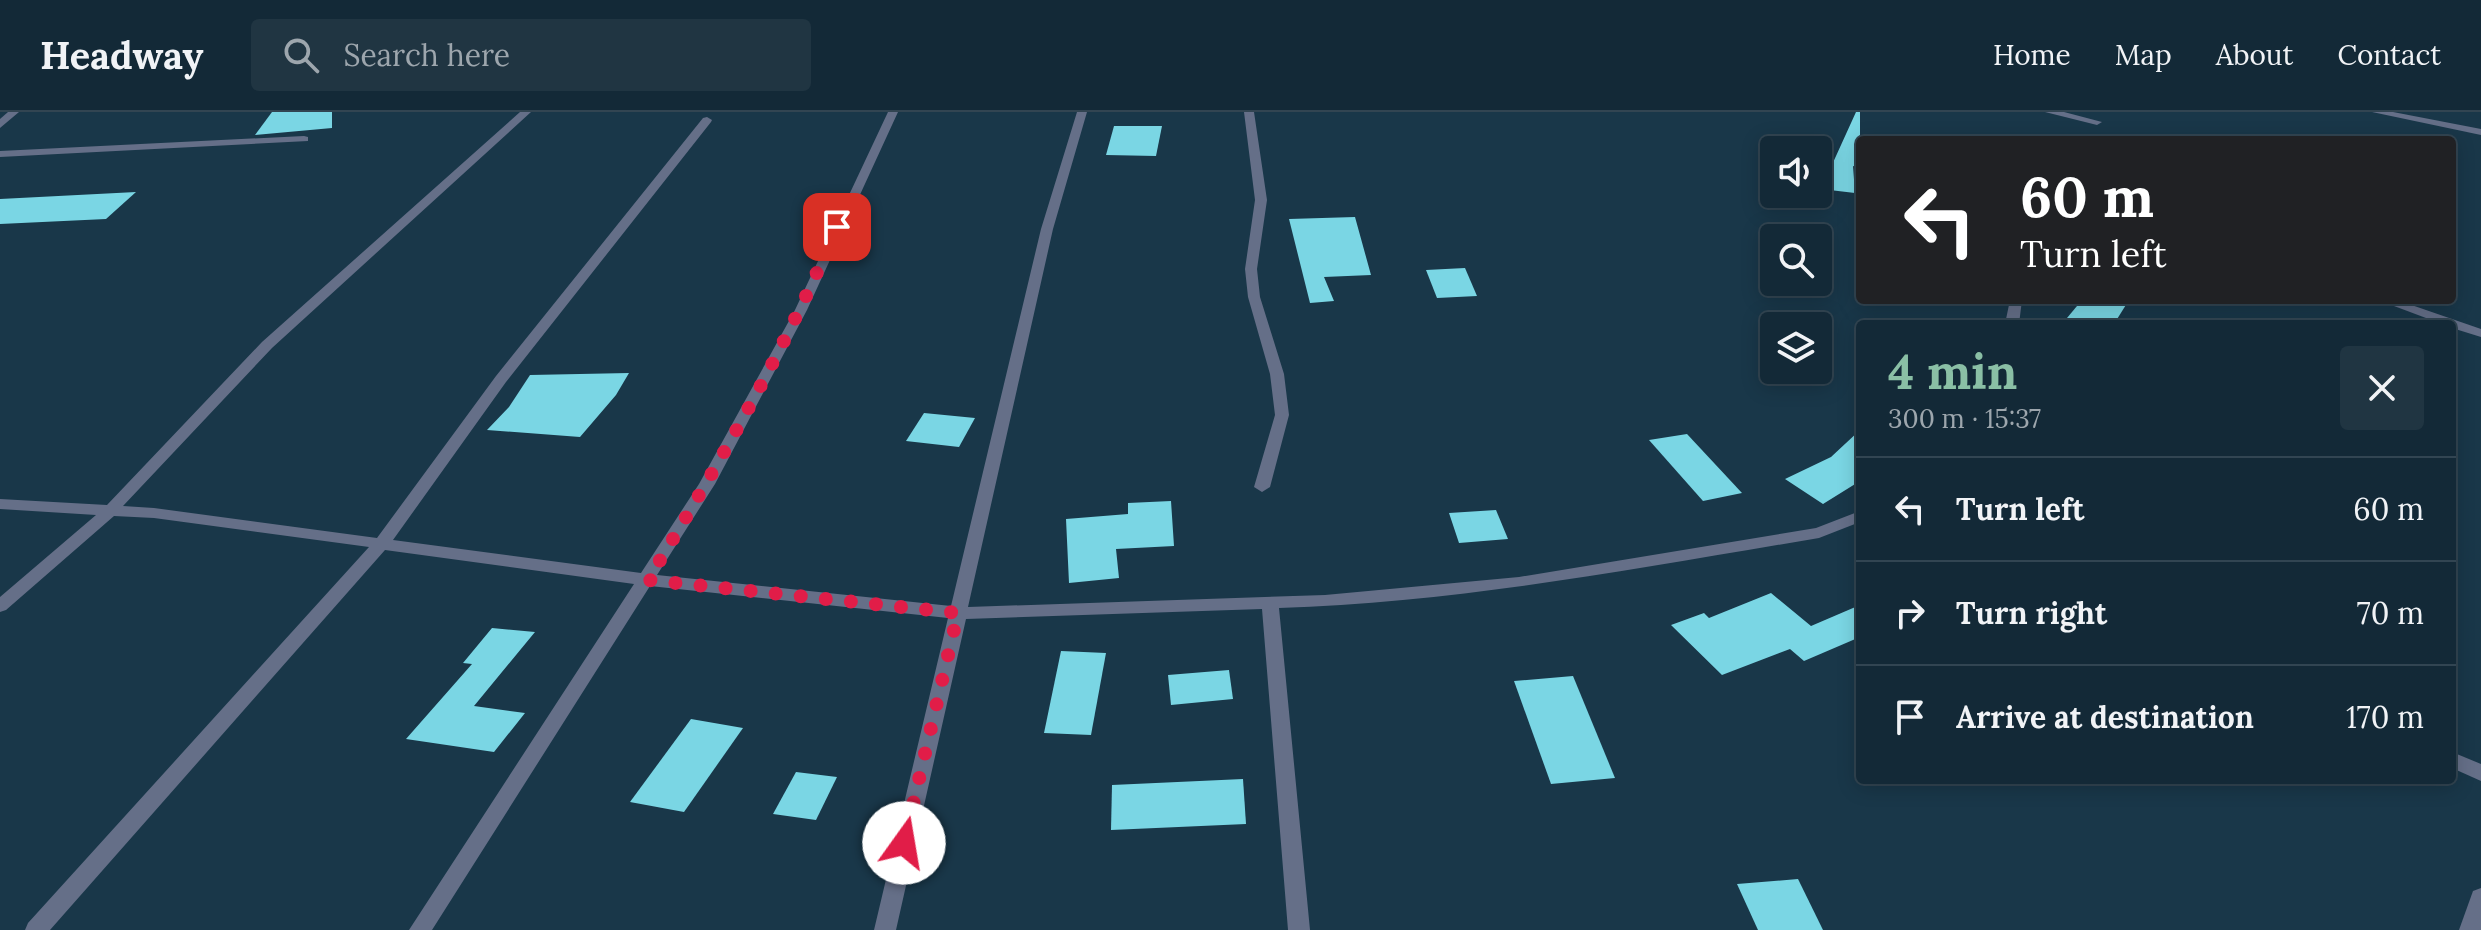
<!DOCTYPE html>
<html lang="en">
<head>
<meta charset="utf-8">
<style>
	body { margin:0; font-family:Lora,serif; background:#203542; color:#f1f3f6; height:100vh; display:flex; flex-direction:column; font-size:30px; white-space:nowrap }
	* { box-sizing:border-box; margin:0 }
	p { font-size:26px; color:#9da6ad }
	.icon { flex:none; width:44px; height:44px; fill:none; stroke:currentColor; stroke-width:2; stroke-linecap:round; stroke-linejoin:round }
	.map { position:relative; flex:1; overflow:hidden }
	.side { position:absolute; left:1856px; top:208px; width:600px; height:464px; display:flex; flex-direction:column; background:#132937; border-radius:8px; box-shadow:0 4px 20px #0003,0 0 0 2px #324552 }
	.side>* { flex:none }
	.top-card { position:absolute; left:1856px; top:24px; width:600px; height:168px; border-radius:8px; box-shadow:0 4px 20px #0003,0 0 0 2px #324552; background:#202124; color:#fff; overflow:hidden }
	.tools { position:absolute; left:1760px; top:24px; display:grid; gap:16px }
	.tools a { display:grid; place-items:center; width:72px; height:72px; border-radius:8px; background:#132937; box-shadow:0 4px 20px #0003,0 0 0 2px #324552; font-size:40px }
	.pin { position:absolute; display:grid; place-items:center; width:68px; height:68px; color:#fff; margin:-34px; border-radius:16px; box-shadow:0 4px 12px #0006 }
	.me { position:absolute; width:88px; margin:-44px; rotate:13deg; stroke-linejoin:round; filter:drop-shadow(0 0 6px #0008) }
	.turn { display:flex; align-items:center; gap:28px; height:168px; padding:0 32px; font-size:36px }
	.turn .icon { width:104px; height:104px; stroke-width:2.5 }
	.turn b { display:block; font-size:56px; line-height:68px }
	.round { display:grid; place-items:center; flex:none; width:84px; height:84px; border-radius:8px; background:#203542 }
	.summary { display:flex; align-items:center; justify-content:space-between; height:136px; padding:0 32px }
	h1 { font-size:48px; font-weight:700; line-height:60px; color:#8abfa5 }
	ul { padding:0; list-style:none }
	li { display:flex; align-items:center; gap:24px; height:104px; padding:0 32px; border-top:2px solid #324552 }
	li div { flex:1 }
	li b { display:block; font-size:30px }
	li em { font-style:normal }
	header { display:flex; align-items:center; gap:48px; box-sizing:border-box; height:112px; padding:0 40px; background:#132937; border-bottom:2px solid #324552 }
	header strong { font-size:38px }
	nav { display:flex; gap:44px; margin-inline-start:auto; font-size:28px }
	.search { width:560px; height:72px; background:#203542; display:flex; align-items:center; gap:20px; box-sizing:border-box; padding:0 28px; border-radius:8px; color:#9da6ad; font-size:30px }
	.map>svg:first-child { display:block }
	.building { fill:#7ad6e4 }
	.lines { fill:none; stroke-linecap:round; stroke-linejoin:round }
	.minor { fill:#656f88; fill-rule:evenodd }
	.route { stroke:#e11d48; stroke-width:14; stroke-dasharray:0 25.2 }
</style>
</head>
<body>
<header>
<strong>Headway</strong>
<div class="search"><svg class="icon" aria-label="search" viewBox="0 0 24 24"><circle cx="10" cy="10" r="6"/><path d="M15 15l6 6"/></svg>Search here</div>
<nav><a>Home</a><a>Map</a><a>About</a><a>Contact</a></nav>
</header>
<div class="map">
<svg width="2481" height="818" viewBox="0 0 2481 818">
	<rect width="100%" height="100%" fill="#193749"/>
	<!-- building -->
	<g class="building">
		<path d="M272,0H332V16L255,23Z"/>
		<path d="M1856,0H1860V56L1853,54L1855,81L1821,77Z"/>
		<path d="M1114,14H1162L1156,44L1106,43Z"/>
		<path d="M136,80L106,107L0,112V87Z"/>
		<path d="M1355,105L1371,163L1324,165L1334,189L1310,191L1289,107Z"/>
		<path d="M1465,156L1477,184L1437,186L1426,158Z"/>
		<path d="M2082,188H2129L2114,212H2062Z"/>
		<path d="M629,261L616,283L580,325L487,318L509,295L530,263Z"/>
		<path d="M924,301L975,306L959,335L906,329Z"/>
		<path d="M1860,318V369L1823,392L1785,367L1831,345Z"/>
		<path d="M1687,322L1742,381L1703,389L1649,328Z"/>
		<path d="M1171,389L1174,434L1116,437L1119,466L1069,471L1066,407L1128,402V391Z"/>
		<path d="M1496,398L1508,427L1459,431L1449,401Z"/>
		<path d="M1771,481L1811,514L1860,493V525L1804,549L1790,537L1722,563L1671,513L1704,501L1709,506Z"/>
		<path d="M492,516L535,520L474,594L525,601L494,640L406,627L472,552L463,551Z"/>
		<path d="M1061,539L1106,541L1091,623L1044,621Z"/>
		<path d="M1229,558L1233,587L1171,593L1168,563Z"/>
		<path d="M1573,564L1615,666L1551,672L1514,569Z"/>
		<path d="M691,607L743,616L684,700L630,690Z"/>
		<path d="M796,660L837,665L816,708L773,702Z"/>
		<path d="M1243,667L1246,712L1111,718L1112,673Z"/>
		<path d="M1798,767L1823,818H1758L1737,772Z"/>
	</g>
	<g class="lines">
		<!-- minor -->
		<g class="minor">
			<path d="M8,0H19L0,16V7Z"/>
			<path d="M520,0H531L272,236L123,394L154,396L377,426L496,264L703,6L707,5L712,8L711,10L506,270L393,428L641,461L699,372L795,198L888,0H898L807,198L715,372L657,463L951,494L1041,117L1077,0H1087L1053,117L968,495L1325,483L1519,465L1816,416L1860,399V410L1819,426C1640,456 1461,490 1279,496L1310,818H1288L1262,497L966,507L896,818H874L948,506L650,474L432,818H409L634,472L385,438L50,818H25L28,811L369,435L154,406L114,404L6,498L0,500V485L96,403L0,397V387L107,393L262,230Z"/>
			<path d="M1244,0H1254L1267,88L1257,157L1260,185L1284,262L1289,303L1270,375L1262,380L1254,375L1275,303L1270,262L1248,185L1245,157L1255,88Z"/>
			<path d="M2045,0H2064L2102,10L2097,13Z"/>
			<path d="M2372,0H2393L2481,17V23Z"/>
			<path d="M304,24L308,25V29L0,45V39Z"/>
			<path d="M2010,188H2022L2019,212H2005Z"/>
			<path d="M2378,188H2397L2481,217V225L2452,216V212H2442Z"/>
			<path d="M2452,640L2481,652V669L2452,656Z"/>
			<path d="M2481,776V818H2459L2473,779Z"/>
		</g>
	</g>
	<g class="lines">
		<!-- route -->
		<path class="route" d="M837,115C785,238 718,354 648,468L958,501L904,731"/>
	</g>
</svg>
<div class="tools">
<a><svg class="icon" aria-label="sound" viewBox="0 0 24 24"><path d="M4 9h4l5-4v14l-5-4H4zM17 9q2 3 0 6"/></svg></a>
<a><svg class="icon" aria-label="search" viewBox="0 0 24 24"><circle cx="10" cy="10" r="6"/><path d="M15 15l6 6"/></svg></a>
<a><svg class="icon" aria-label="layers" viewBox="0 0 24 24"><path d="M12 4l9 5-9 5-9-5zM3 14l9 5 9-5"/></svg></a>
</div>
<div class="pin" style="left:837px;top:115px;background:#d93025"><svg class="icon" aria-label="arrive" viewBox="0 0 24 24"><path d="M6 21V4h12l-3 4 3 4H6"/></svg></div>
<svg class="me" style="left:904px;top:731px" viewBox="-20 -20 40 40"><circle r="19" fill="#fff"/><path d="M0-13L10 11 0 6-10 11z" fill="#e11d48"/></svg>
<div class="top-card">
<div class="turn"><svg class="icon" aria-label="left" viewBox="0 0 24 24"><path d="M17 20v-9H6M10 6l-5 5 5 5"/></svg><div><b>60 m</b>Turn left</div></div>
</div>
<section class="side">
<div class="summary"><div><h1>4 min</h1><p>300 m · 15:37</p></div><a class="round"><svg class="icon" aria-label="close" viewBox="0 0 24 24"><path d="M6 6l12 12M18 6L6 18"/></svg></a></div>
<ul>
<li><svg class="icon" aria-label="left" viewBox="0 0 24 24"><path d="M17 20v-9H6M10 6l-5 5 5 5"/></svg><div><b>Turn left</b></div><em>60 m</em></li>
<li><svg class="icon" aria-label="right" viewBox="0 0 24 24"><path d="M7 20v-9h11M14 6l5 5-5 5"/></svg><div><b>Turn right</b></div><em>70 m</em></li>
<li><svg class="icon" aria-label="arrive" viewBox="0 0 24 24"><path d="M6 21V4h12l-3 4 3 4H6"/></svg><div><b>Arrive at destination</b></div><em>170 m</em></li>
</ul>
</section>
</div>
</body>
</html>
